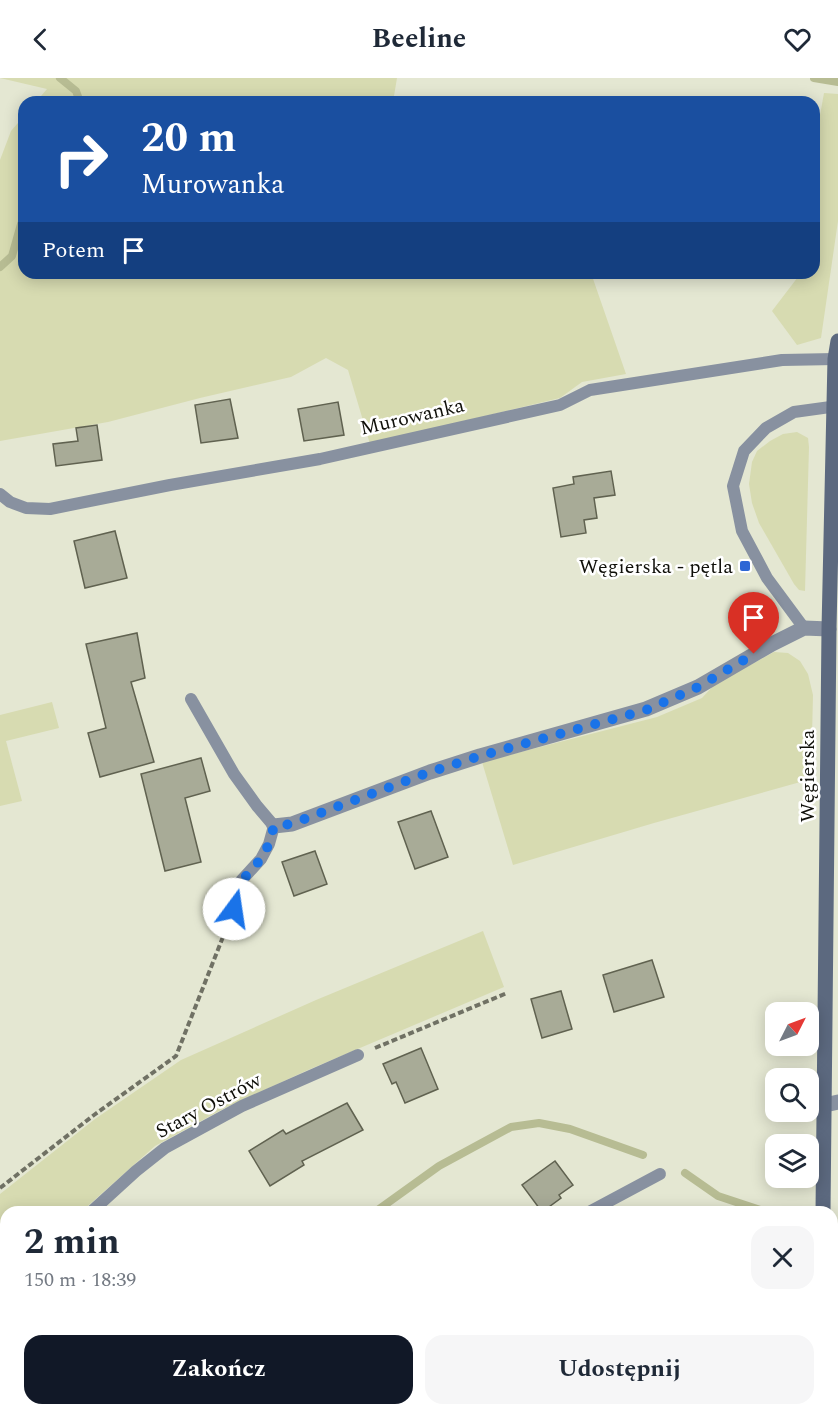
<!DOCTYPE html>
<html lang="pl">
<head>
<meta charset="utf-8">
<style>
	body { margin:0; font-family:Spectral,serif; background:#f6f6f7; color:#1f2937; height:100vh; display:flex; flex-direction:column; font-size:22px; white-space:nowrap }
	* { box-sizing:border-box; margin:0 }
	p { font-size:20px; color:#747a83 }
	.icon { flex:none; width:33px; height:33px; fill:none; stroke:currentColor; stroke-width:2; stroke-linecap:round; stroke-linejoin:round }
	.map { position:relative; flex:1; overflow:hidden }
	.details { position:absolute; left:0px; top:1128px; width:838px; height:210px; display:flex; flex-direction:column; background:#fff; border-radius:18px 18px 0 0; box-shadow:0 3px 15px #0003 }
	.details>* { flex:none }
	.banner { position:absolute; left:18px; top:18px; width:802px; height:183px; border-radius:18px; box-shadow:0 3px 15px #0003; background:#1a4fa0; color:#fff; overflow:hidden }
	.needle { width:39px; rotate:48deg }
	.tools { position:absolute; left:765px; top:924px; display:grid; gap:12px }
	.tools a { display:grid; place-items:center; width:54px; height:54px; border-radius:12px; background:#fff; box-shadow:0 3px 15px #0003; font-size:30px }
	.pin { position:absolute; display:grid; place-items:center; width:51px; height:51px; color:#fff; margin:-62px -26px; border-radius:50% 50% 50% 0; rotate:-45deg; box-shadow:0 0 6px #0007 }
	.pin .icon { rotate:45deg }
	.me { position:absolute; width:66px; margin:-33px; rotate:14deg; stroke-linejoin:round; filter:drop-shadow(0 0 4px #0008) }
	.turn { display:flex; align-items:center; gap:21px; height:126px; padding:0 24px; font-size:27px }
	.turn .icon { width:78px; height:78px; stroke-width:2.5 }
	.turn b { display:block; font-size:42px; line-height:51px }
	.then { display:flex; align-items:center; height:57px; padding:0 24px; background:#0003; gap:12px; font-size:22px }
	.round { display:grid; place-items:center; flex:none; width:63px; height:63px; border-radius:18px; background:#f6f6f7 }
	.summary { display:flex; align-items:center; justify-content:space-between; height:102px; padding:0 24px }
	h1 { font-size:36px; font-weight:700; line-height:45px }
	.primary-button { display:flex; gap:12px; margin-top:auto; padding:12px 24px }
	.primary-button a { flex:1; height:69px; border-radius:18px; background:#111827; color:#fff; font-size:24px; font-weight:700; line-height:69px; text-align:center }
	.primary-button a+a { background:#f6f6f7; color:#1f2937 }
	header { display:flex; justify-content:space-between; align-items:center; height:78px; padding:0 24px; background:#fff; font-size:27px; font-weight:700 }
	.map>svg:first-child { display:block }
	.green { fill:#d7dbb1 }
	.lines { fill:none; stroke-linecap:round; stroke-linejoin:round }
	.stream { stroke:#b7bc93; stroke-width:8 }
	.building { fill:#a8ab97; stroke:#606250; stroke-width:1.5 }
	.path { stroke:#707164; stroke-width:4; stroke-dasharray:6 3; stroke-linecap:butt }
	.lane { stroke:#8891a0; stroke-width:12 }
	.street { stroke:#8891a0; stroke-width:15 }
	.secondary { stroke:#5c697f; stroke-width:15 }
	.route { stroke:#1a73e8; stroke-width:10; stroke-dasharray:0 18 }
	.poi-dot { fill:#2e67d5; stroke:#fff; stroke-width:2 }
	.labels { text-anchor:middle; stroke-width:5; stroke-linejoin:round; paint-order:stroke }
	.street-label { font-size:20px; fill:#0f0f09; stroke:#fff }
	.poi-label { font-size:20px; fill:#0f0f09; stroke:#fff; text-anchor:end }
</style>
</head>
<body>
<header><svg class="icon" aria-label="back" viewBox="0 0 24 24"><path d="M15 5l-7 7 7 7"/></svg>Beeline<svg class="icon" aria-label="heart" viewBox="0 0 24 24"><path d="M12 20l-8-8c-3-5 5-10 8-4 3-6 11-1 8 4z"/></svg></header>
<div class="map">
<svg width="838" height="1338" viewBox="0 0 838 1338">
	<rect width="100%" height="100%" fill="#e4e7d2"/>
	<!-- green -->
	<g class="green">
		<path d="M0,0H397L393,24H36L47,11Z"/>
		<path d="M824,15L838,16V143L821,260L797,267L772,233L801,195H814L815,65Z"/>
		<path d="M24,38V195H591L626,296L582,304L560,320L370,366L348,292L326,280L291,299L200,320L108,344L0,363V82L11,53Z"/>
		<path d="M797,354L808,360L809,369L805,513L799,512L794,506L759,445L752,425L749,406L752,384L757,373L770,363L783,356Z"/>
		<path d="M774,574L788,575L800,583L808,596L813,617L811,701L654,745L513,787L482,684L657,639L702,620L715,606Z"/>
		<path d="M52,624L59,650L6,663L22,723L0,728V637Z"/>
		<path d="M483,853L504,909L308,992L225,1030L155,1068L81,1134H6V1200L0,1206V1116L95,1041L181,982L316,922Z"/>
		<path d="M6,1220V1332H46L51,1338H0V1225Z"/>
		<path d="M629,1332H687L690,1338H632Z"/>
	</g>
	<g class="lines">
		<!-- stream -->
		<g class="stream">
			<path d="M60,0L76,13L80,24"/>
			<path d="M814,0L838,4"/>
			<path d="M0,189L12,178L21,146L24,143"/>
			<path d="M685,1095L718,1118L766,1134"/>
			<path d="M375,1134L439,1088L511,1049L539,1045L570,1051L643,1077"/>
		</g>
	</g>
	<!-- building -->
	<g class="building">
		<path d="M230,321L238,360L201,365L195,327Z"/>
		<path d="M338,324L344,357L304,363L298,331Z"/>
		<path d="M97,347L102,382L56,388L53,366L78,363L76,350Z"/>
		<path d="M611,393L615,417L594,420L597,440L584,442L586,455L561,459L553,410L574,406L573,399Z"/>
		<path d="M115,453L127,500L85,510L74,463Z"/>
		<path d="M137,555L145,600L131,604L154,684L100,699L88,655L106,650L86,566Z"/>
		<path d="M201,680L210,713L185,720L201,784L165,793L141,696Z"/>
		<path d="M431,733L448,779L415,791L398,744Z"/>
		<path d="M315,773L327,806L294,818L282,784Z"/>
		<path d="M652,882L664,919L614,934L603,897Z"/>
		<path d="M561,913L572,951L542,960L531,921Z"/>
		<path d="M421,970L438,1011L405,1025L396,1004L392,1006L383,986Z"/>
		<path d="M347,1025L363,1052L302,1083L304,1087L270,1108L249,1073L283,1052L286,1056Z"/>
		<path d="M555,1083L573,1107L559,1117L561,1120L542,1134L522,1107Z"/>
	</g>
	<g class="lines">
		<!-- path -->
		<g class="path">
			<path d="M375,970L507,915"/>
			<path d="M0,1110L94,1037L176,978L234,831L236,821"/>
		</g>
		<!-- lane -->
		<g class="lane">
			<path d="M0,416L10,424L26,430L50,431L170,407L320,381L560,327L590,312L782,282L835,281"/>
			<path d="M804,550L767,500L742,453L733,408L744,373L766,350L794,334L838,328"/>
			<path d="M191,621L234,696L257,728L274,748L269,766L261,781L239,805"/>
			<path d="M91,1134L136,1093L165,1070L242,1028L358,977"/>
			<path d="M589,1134L660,1096"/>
			<path d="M0,1214L6,1209"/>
			<path d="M289,1338L297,1332"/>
		</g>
		<!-- street -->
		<g class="street">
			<path d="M274,748L292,746L430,694L480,678L646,631L698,609L772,566L804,550L829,551"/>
			<path d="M825,1027L838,1024"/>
			<path d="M832,1294H838"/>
			<path d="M760,1338L773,1332"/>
		</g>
		<!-- secondary -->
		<g class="secondary">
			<path d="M823,1134L829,551L835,281L838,263"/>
			<path d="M821,1338V1332"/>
		</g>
	</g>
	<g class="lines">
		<!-- route -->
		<path class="route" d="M234,831L239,806L261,781L269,766L274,748L291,746L430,694L480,678L646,632L698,609L754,576"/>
	</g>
	<!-- markers -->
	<rect class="poi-dot" x="739" y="482" width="12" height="12" rx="3"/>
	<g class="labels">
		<!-- street labels -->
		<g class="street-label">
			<text transform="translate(412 338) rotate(-13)" y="7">Murowanka</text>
			<text transform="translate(807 698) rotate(-90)" y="7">Węgierska</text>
			<text transform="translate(208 1027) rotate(-28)" y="7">Stary Ostrów</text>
		</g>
		<!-- poi labels -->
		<g class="poi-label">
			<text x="733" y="495">Węgierska - pętla</text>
		</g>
	</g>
</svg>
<div class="tools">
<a><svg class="needle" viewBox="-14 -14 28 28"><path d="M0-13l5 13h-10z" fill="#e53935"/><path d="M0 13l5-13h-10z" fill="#747a83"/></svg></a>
<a><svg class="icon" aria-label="search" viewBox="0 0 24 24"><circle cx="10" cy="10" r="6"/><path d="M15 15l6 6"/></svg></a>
<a><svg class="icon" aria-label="layers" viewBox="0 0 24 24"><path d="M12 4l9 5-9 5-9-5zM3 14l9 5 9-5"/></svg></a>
</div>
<div class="pin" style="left:754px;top:576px;background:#d93025"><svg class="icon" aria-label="arrive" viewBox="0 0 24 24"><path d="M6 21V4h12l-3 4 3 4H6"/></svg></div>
<svg class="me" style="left:234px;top:831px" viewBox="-20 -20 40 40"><circle r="19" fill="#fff"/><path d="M0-13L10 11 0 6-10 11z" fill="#1a73e8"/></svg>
<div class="banner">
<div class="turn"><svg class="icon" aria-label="right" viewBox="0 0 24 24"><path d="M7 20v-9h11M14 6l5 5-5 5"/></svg><div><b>20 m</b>Murowanka</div></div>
<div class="then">Potem<svg class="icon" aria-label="arrive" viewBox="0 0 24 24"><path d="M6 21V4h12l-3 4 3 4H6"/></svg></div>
</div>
<section class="details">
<div class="summary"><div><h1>2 min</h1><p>150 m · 18:39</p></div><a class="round"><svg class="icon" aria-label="close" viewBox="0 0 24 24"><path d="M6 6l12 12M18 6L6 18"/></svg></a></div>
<div class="primary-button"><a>Zakończ</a><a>Udostępnij</a></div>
</section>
</div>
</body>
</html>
